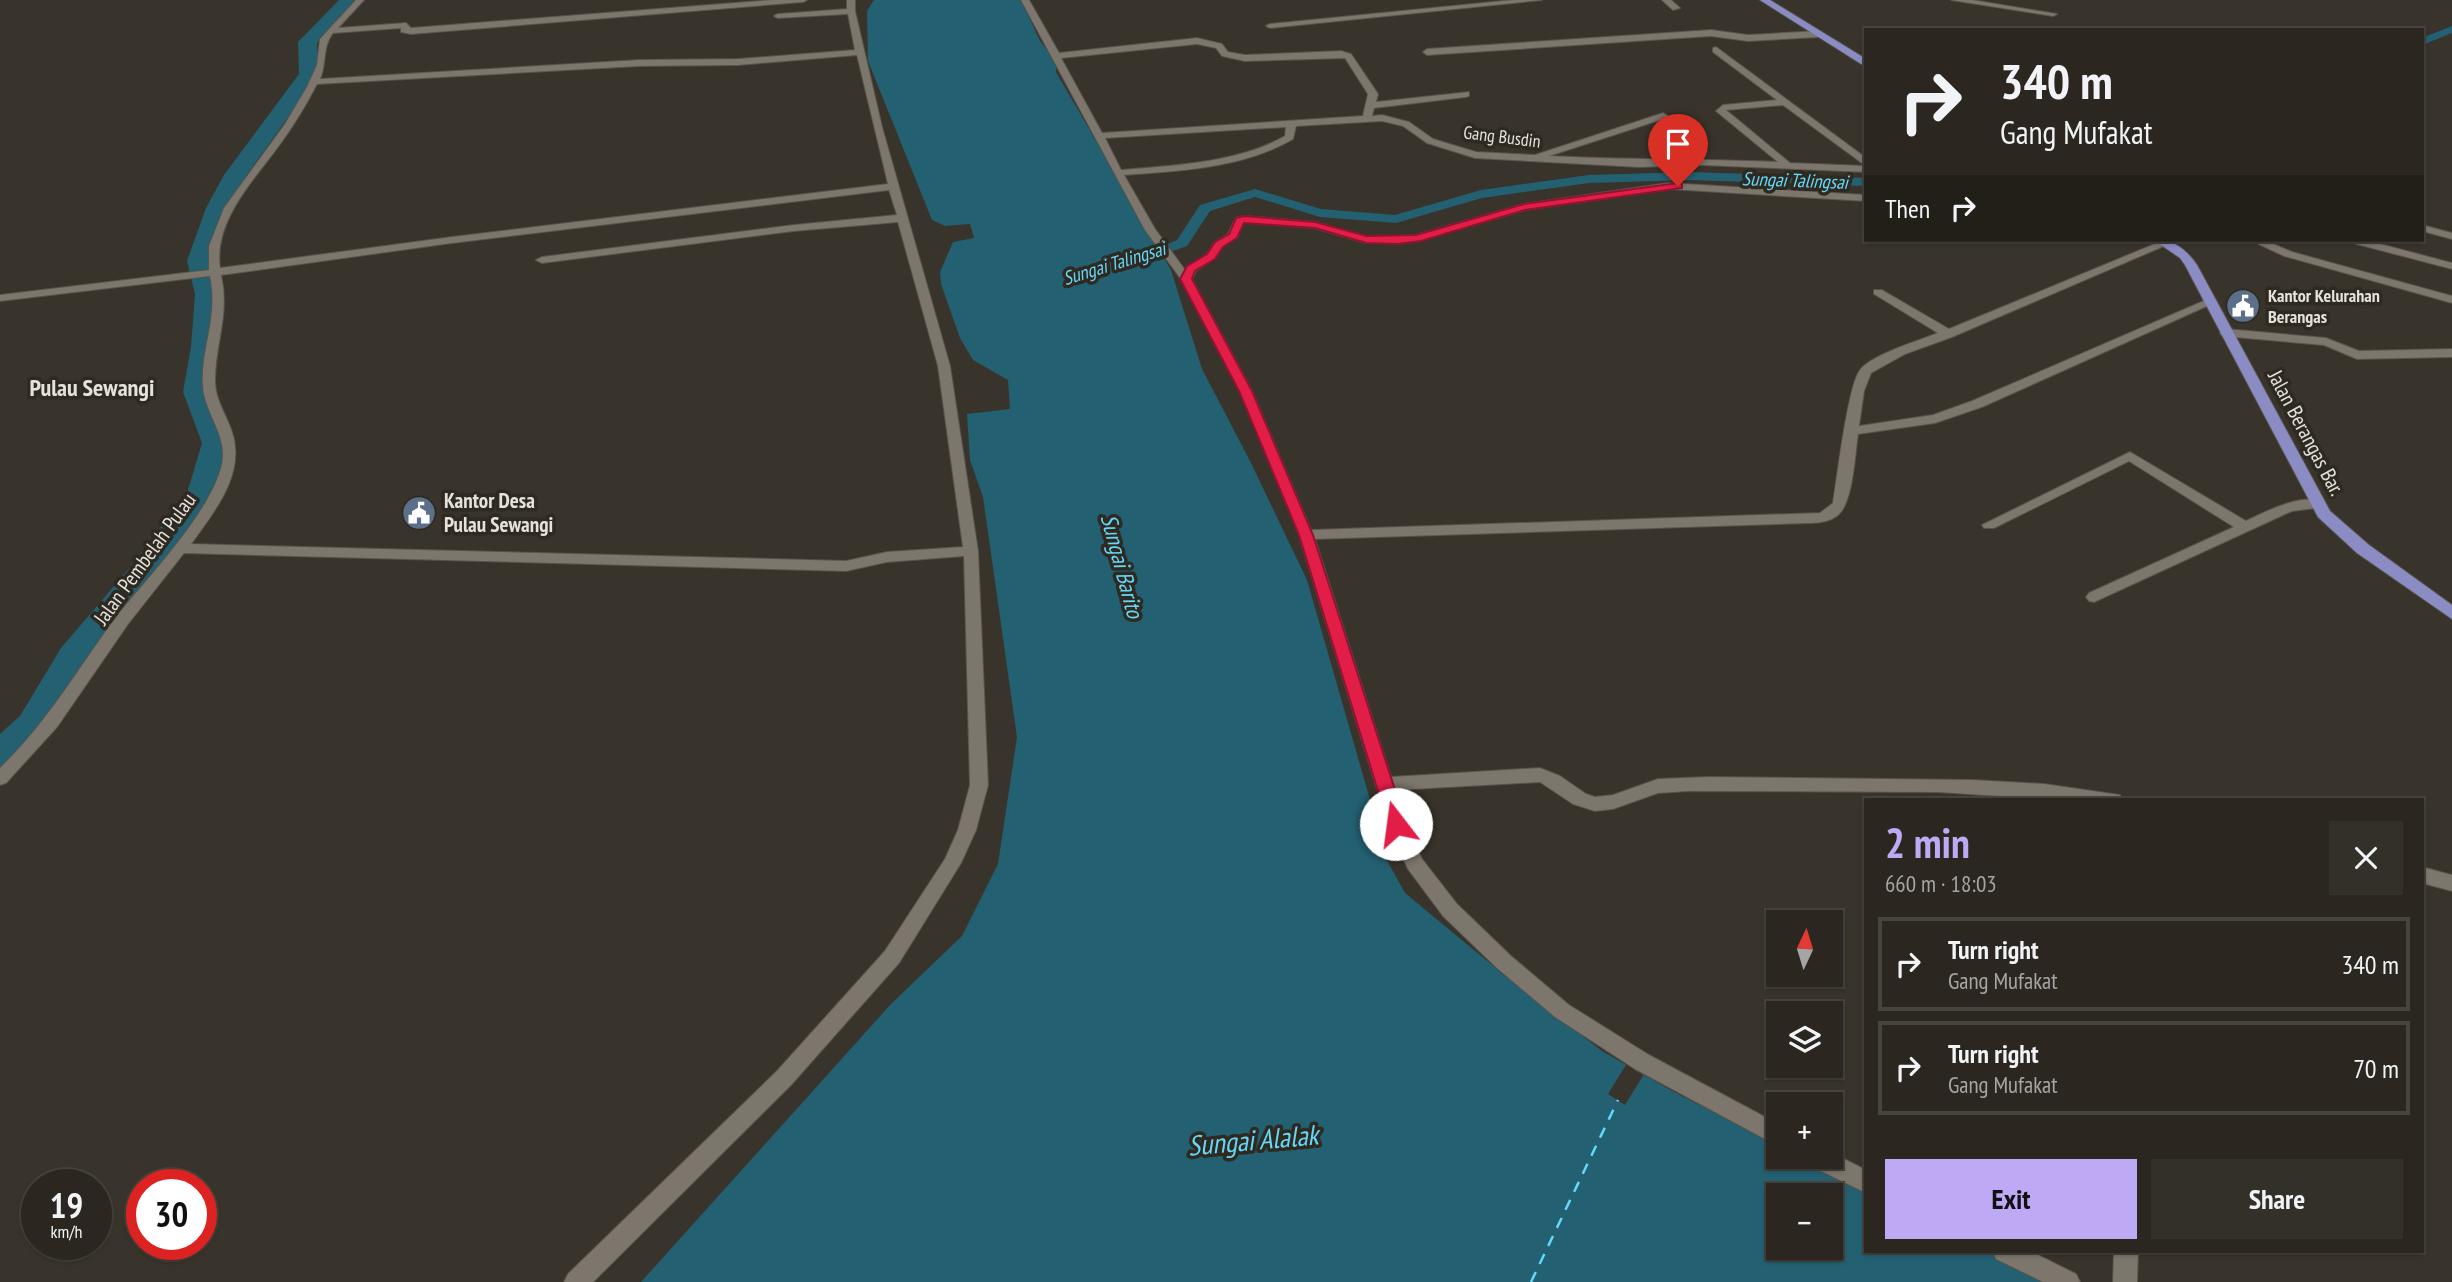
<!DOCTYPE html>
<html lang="en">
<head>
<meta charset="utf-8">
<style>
	body { margin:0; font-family:"PT Sans Narrow",sans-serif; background:#332f29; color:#f1f3f6; height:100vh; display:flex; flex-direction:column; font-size:26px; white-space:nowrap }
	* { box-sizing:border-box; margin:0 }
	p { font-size:23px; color:#a6a5a5 }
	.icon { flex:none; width:38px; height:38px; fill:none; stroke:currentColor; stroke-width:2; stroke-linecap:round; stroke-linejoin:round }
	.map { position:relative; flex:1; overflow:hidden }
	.drawer { position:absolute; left:1864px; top:798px; width:560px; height:455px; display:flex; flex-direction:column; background:#2b2720; border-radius:0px; box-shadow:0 2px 5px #0004,0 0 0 2px #47443e }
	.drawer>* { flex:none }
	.hud { position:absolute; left:1864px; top:28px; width:560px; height:214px; border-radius:0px; box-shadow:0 2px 5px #0004,0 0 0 2px #47443e; background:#2b2720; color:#f1f3f6; overflow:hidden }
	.needle { width:46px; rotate:4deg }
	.fabs { position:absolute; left:1766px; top:910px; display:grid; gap:14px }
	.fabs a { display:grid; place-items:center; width:77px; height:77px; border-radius:0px; background:#2b2720; box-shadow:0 2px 5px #0004,0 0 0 2px #47443e; font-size:35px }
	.speed { position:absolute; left:21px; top:1169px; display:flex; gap:14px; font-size:35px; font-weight:700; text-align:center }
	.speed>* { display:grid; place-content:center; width:91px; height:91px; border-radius:50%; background:#2b2720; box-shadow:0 2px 5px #0004,0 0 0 2px #47443e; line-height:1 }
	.speed small { font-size:18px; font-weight:400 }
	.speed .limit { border:10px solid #d22; background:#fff; color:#111 }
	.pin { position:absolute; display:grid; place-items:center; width:60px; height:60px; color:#fff; margin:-72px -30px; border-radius:50% 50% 50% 0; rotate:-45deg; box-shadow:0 0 7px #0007 }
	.pin .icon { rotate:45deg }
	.me { position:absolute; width:77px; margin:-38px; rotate:345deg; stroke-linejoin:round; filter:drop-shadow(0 0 5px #0008) }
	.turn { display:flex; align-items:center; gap:24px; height:147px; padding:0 21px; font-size:32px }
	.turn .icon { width:91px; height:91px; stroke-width:2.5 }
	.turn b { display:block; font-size:49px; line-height:60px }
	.then { display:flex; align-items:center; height:66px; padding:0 21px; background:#0003; gap:14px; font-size:26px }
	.round { display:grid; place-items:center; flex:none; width:74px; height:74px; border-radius:0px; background:#332f29 }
	.headline { display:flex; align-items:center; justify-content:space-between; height:119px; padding:0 21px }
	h1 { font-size:42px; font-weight:700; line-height:52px; color:#bea9f5 }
	.primary-button { display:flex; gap:14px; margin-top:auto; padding:14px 21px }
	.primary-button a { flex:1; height:80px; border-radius:0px; background:#bea9f5; color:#111; font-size:28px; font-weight:700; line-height:80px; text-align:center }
	.primary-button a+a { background:#332f29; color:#f1f3f6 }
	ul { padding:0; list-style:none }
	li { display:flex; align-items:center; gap:21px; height:94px; margin:0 14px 10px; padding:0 7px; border:4px solid #47443e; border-radius:0px }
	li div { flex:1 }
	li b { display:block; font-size:26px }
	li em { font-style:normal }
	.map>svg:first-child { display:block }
	.water { fill:#236072; fill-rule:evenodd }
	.pier { fill:#39342b }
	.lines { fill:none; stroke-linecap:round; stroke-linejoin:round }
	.canal { fill:#236072; fill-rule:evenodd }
	.river { fill:#236072; fill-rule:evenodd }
	.ferry { stroke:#65d8fa; stroke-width:2.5; stroke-dasharray:11 9; stroke-linecap:butt }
	.minor-casing { stroke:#57534b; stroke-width:2 }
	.primary-casing { stroke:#57534b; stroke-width:2 }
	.minor { fill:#7c766d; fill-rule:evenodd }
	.primary { fill:#8a8cc3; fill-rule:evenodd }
	.route { fill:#e11d48; stroke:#92132f; stroke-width:2 }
	.labels { text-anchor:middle; stroke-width:7; stroke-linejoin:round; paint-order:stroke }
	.far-street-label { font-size:18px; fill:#e5e2dc; stroke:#2f2a21 }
	.far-poi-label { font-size:18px; font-weight:bold; fill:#e5e2dc; stroke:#2f2a21; text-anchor:start }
	.far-water-label { font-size:19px; font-style:italic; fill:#65d8fa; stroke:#2f2a21 }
	.street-label { font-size:21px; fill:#e5e2dc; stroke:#2f2a21 }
	.poi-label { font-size:21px; font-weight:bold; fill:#e5e2dc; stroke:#2f2a21; text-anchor:start }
	.water-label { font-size:23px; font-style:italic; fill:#65d8fa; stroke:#2f2a21 }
	.quarter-label { font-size:24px; font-weight:bold; fill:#e5e2dc; stroke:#2f2a21 }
	.near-water-label { font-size:28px; font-style:italic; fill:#65d8fa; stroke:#2f2a21 }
</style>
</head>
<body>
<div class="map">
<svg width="2452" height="1282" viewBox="0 0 2452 1282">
	<rect width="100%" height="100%" fill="#39342b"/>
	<!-- water -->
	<path class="water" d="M874,0H1021L1040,41L1057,63L1056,72L1171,270L1202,369L1250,461L1307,580L1375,817L1374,837L1405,893L1515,984L1602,1051L1672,1091L1778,1145V1157H1801L1865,1190L1866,1251H1986L2047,1282H641L891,1004L962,936L998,864L1017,737L983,497L970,460L967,414L1010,409L1008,380L973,360L960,338L941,284L940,272L953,242L974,238L970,224L945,226L932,220L868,61L867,11ZM1778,1195H1830V1248H1778Z"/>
	<!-- pier -->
	<path class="pier" d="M1627,1063L1644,1074L1625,1105L1608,1094Z"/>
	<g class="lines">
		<!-- canal -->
		<g class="canal">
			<path d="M2452,26V33L2422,45V38Z"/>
			<path d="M1690,172L1866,178V186L1690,180L1589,183L1482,198L1396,223L1320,217L1255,197L1210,211L1187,246L1144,261L1137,257L1177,240L1200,205L1255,189L1321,209L1395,215L1481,190L1589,175Z"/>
		</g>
		<!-- river -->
		<path class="river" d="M339,0H358L317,43L319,74L246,176L230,208L211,261L221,294L219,347L211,392L232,443L218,491L157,580L87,665L46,736L13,766L0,770V734L20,716L61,648L133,564L188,490L202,443L183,392L191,347L195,294L187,261L206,208L224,175L299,74L298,42Z"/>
		<!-- ferry -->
		<path class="ferry" d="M1531,1282L1618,1100"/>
		<!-- minor casing -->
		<g class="minor-casing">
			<g id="minor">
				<path d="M356,0H364L338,28L406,23L411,28L773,0H807L803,2L411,34L401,32V28L333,33C322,47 327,63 320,79L639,60L738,59L855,50L848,14L778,18L774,16L778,14L847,9V0H855V11L882,127L950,366L978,551L988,785L976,830L961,863L899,963L791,1085L593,1282H564L568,1274L777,1071L885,951L945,859L958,830L970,785L964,556L887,562L846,571L184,553L128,624L57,727L6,783L0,785V768C47,723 79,667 117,616C148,577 212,511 222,464C228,436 205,414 203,387C200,348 219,319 210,276L0,301V295L209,270V246L224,208L285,124L307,87L317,65L320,39ZM857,55L888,184L452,237L220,268C213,219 257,177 283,140C296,122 307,103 317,84L639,66L738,65ZM889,190L897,215L794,225L542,257L536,260L542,263L794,231L898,222L938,366L963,547L887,552L846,561L191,544C214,512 246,474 232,432C227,416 215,400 215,381C215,343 230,315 221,275L452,243Z"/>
				<path d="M1021,0H1029L1059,53L1197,38L1222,44L1228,52L1245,55L1341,51L1351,54L1378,94L1376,102L1469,92V96L1466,97L1374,108L1372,116L1382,115L1409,122L1433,139L1476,152L1535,155L1663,113L1668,116L1666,118L1549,156C1625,160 1701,159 1778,162L1716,111L1723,105L1777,100L1713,52V48L1716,47L1866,158V166L1783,105L1726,110L1790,163L1866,166V172L1702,165L1639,167L1475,158L1427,143L1403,126L1382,121L1296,126L1293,139C1244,168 1180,171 1124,175L1155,229L1185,270L1207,254L1215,242L1228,234L1236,218L1244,216L1315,222L1367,237L1416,235L1524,204L1669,183L1866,195V201L1669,189L1525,210L1421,240L1398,243H1366L1314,228L1244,222L1237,238L1223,246L1215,258L1196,271L1192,279L1252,391L1311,530L1820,513L1833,503C1837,479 1848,385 1860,370C1871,355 1920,340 1938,333L1874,294V290H1882L1949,329L2162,241L2171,243L1952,337L1905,354L1871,373L1864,391L1859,426L1933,415L1972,401L2206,300H2214L2216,302L1982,407L1935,423L1858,434C1855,454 1853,501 1839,514C1831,522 1818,523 1808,523L1315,539L1391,777L1540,768L1560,776L1586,794L1595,797L1613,795L1658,779L1708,777L1973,780L2044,784L2120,795L2123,800H2063L1938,792L1688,791L1658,793L1613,809L1595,811L1573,804L1540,782L1395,790L1406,825L1422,859L1457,904L1511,956L1569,1005L1649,1055L1778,1124V1146L1635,1069L1555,1017L1497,968L1443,916L1408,869L1388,825L1299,535L1240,391L1181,279L1145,230ZM1197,44L1216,48L1222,56L1245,61L1345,58L1368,94L1363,116L1102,133L1061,58ZM1286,127L1285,136C1238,163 1175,165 1121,170L1105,138Z"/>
				<path d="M1513,0H1542L1270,28L1266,26L1270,24Z"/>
				<path d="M1662,0H1671L1680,8L1673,10Z"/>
				<path d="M1951,0H1972L2057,14L2053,16Z"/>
				<path d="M1711,30L1748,35L1819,31L1823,34L1819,37L1748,41L1711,36L1427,55L1423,52L1427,49Z"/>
				<path d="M2422,225L2452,233V239L2422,231Z"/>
				<path d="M2250,240H2264L2292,252L2452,296V303L2284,256Z"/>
				<path d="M2348,240H2365L2452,263V269L2349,242Z"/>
				<path d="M2226,329L2326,338L2359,351L2452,349V357L2357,359L2324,345L2222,336L2220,333Z"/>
				<path d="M2130,452L2246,521C2263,513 2306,490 2323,504L2316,508L2292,511L2094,602L2089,601L2086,597L2089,593L2234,527L2129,461L1994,528H1984L1982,525Z"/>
				<path d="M2422,867L2452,875V891L2422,883Z"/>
				<path d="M1830,1152L1866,1170V1193L1809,1165L1806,1157H1830Z"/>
				<path d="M1993,1251H2030L2076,1274L2080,1282H2043L1996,1259Z"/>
				<path d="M2114,1251H2138L2137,1282H2113Z"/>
			</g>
		</g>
		<!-- primary casing -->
		<g class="primary-casing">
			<g id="primary">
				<path d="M1760,0H1770L1866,59V67Z"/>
				<path d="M2154,240C2173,239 2186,249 2197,265L2330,511L2369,545L2452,605V619L2357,553L2318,517L2185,265L2180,258Z"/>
			</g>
		</g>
		<!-- minor -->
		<use href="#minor" class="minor"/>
		<!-- primary -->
		<use href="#primary" class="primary"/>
	</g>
	<!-- route -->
	<path class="route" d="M1678,183L1682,184V188L1525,210L1421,241L1398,244L1366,243L1315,228L1244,223L1237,238L1223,247L1215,259L1195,271L1192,279L1252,391L1313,535L1406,824L1403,830L1396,832L1390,830L1299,535L1239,391L1180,279L1187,266L1207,254L1215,242L1229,234L1236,218L1244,216L1315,222L1367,236L1416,235L1524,204Z"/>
	<!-- icons -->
	<defs>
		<g id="civic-disc" transform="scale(1.75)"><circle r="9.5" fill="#5c6f8a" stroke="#2f2a21"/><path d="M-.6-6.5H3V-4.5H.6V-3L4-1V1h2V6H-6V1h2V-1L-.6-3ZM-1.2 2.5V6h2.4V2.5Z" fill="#fff"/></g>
	</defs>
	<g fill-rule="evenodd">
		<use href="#civic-disc" x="2243" y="306"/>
		<use href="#civic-disc" x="419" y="513"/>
	</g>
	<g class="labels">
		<!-- far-street labels -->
		<g class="far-street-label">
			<text transform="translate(1502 137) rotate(7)" y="6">Gang Busdin</text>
		</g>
		<!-- far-poi labels -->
		<g class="far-poi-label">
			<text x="2268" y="302">Kantor Kelurahan<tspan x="2268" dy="21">Berangas</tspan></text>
		</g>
		<!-- far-water labels -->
		<g class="far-water-label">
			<text transform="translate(1795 180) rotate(2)" y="7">Sungai Talingsai</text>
			<text transform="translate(1114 263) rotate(-17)" y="7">Sungai Talingsai</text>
		</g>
		<!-- street labels -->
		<g class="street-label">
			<text transform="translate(2306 433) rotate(62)" y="7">Jalan Berangas Bar.</text>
			<text transform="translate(145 559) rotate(-54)" y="7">Jalan Pembelah Pulau</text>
		</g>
		<!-- poi labels -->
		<g class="poi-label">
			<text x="444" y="508">Kantor Desa<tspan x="444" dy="24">Pulau Sewangi</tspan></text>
		</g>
		<!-- water labels -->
		<g class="water-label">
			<text transform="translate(1122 566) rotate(75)" y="8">Sungai Barito</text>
		</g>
		<!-- quarter labels -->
		<g class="quarter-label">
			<text x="92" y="396">Pulau Sewangi</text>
		</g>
		<!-- near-water labels -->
		<g class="near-water-label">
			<text transform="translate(1253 1140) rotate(-5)" y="10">Sungai Alalak</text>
		</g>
	</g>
</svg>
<div class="fabs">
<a><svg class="needle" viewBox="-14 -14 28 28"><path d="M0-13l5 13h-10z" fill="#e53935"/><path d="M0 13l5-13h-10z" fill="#a6a5a5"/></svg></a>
<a><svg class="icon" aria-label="layers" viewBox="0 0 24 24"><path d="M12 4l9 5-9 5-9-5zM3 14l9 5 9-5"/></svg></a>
<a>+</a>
<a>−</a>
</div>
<div class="speed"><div>19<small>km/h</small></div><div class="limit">30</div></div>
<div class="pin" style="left:1678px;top:186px;background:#d93025"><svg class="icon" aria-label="arrive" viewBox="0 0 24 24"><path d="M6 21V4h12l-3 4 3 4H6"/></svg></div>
<svg class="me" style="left:1396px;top:824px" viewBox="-20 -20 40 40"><circle r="19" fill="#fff"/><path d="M0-13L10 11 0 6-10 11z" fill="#e11d48"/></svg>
<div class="hud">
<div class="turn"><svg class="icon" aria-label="right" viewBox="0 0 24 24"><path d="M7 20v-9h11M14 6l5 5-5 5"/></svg><div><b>340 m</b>Gang Mufakat</div></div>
<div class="then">Then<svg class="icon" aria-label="right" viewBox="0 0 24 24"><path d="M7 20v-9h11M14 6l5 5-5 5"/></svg></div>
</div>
<section class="drawer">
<div class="headline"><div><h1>2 min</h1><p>660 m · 18:03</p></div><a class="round"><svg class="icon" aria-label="close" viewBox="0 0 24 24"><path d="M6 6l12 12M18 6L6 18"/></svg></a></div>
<ul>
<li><svg class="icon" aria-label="right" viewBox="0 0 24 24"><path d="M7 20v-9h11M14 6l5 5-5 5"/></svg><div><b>Turn right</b><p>Gang Mufakat</p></div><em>340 m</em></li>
<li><svg class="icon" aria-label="right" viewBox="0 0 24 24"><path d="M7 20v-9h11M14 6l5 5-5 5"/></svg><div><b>Turn right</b><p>Gang Mufakat</p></div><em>70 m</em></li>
</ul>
<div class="primary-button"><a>Exit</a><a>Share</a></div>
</section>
</div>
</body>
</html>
